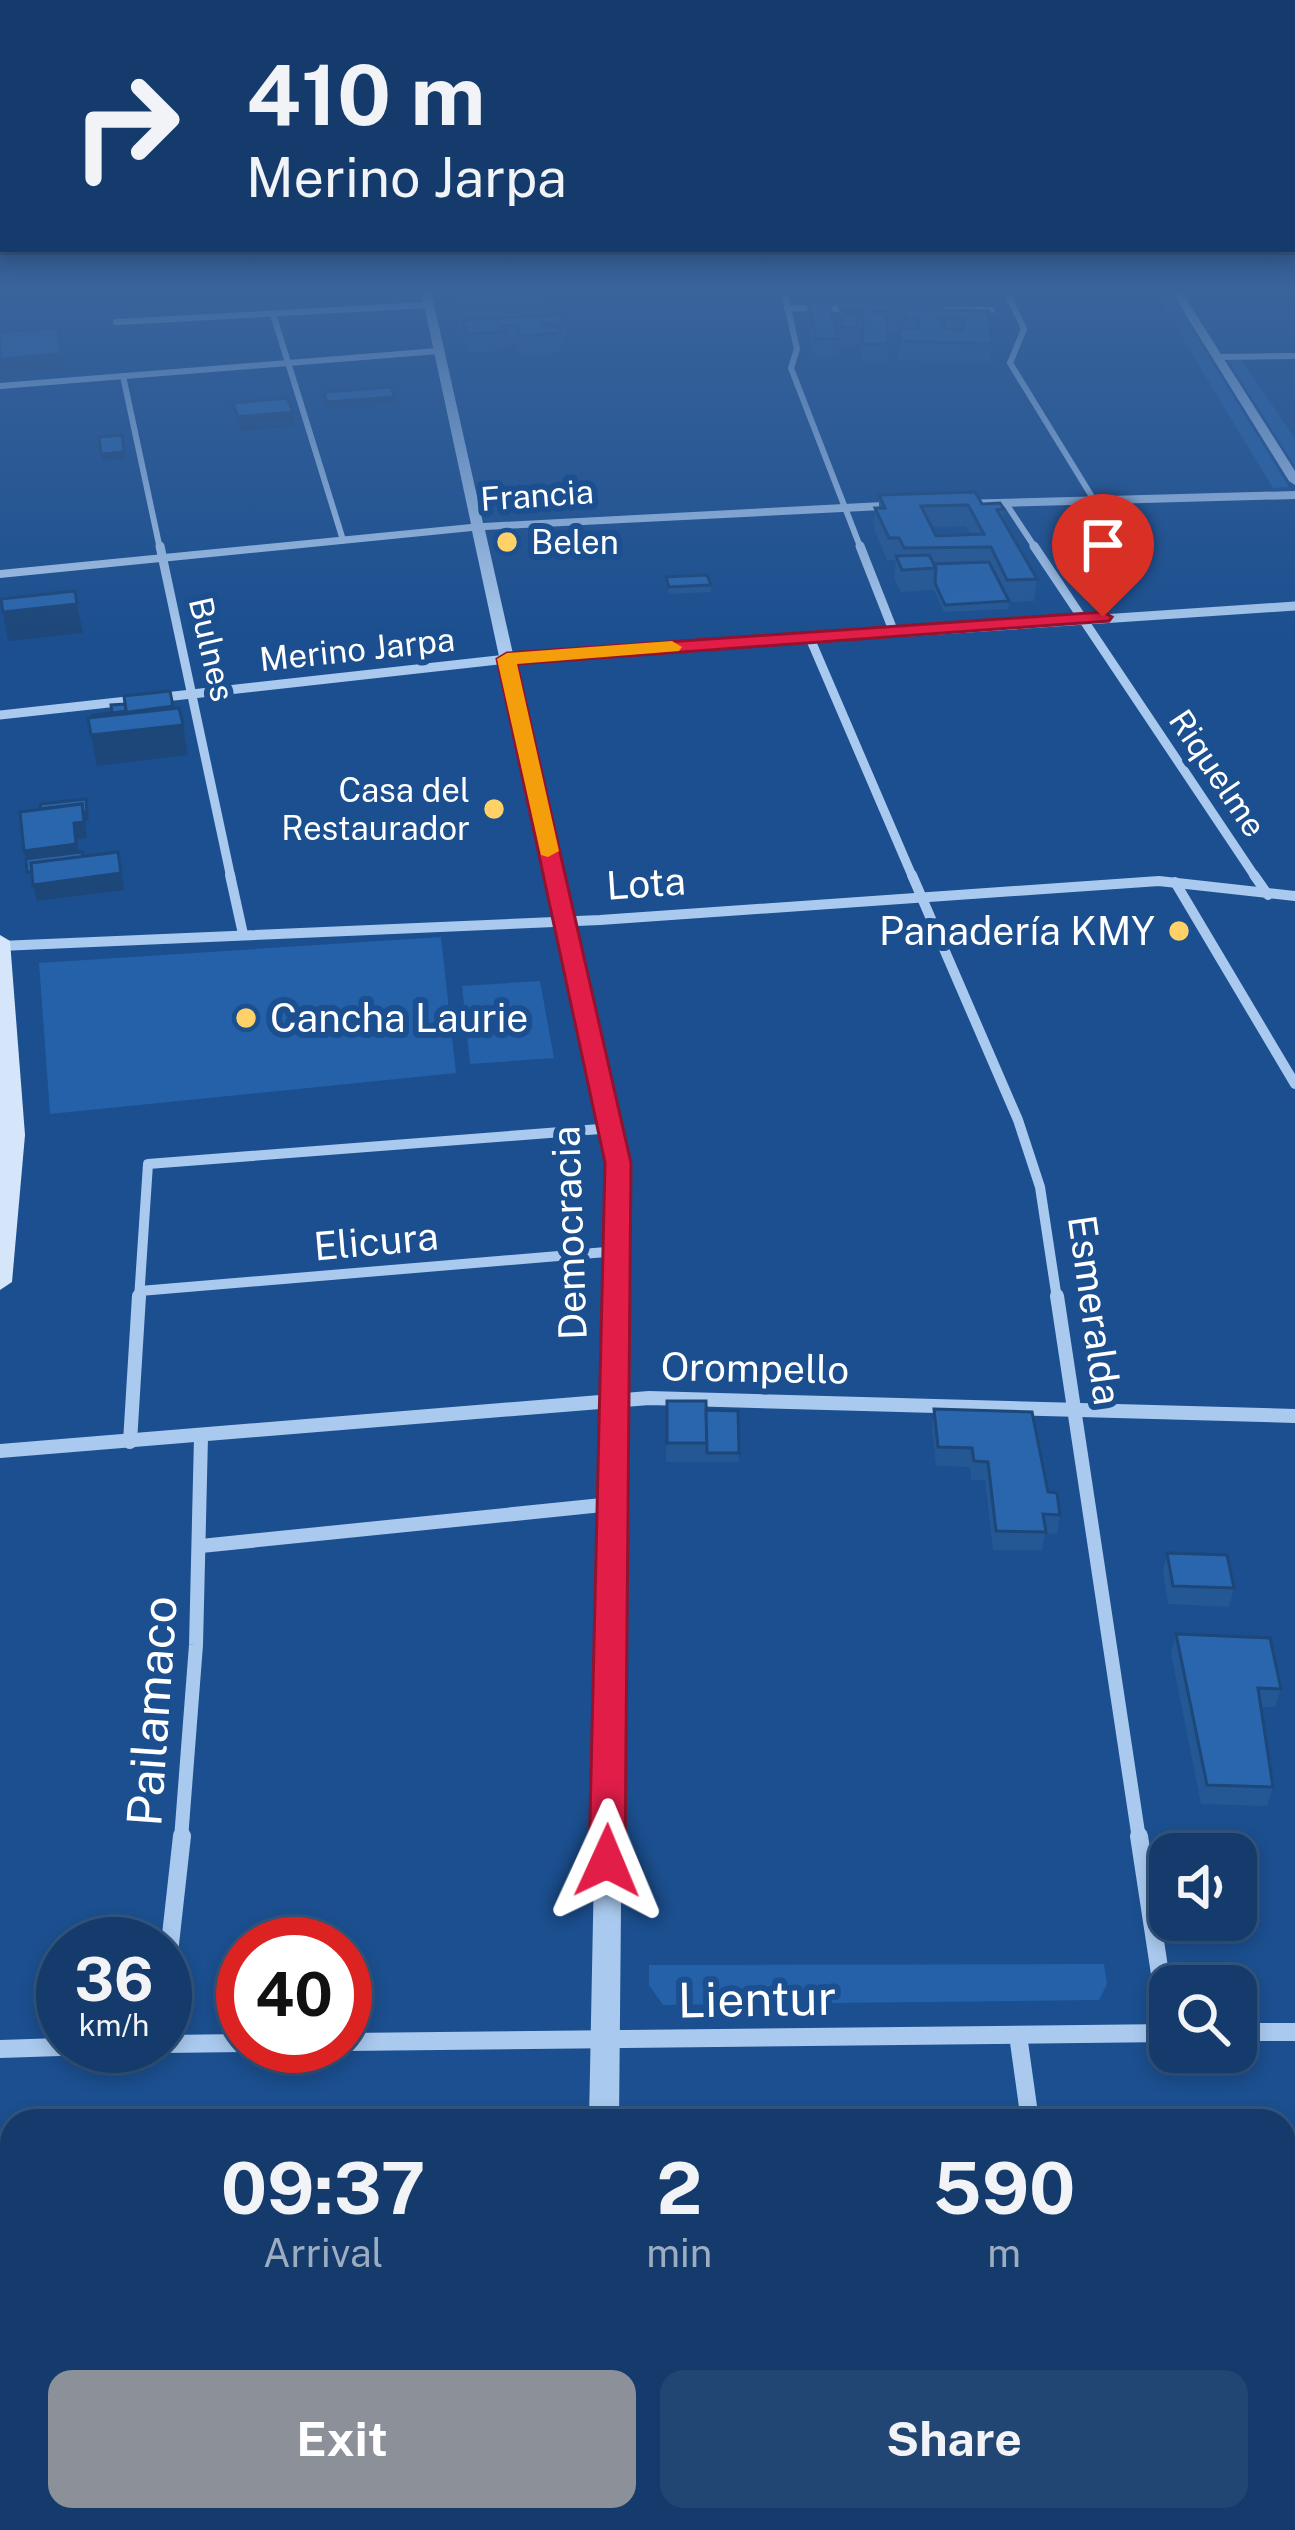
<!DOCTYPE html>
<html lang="en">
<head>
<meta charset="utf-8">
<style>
	body { margin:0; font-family:"Public Sans",sans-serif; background:#214673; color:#f1f3f6; height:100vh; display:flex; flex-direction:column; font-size:45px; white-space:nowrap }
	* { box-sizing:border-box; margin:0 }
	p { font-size:39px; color:#9dadc1 }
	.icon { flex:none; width:66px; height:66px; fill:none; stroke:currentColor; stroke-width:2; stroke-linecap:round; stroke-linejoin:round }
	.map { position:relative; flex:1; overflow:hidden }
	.drawer { position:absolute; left:0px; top:2109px; width:1296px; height:423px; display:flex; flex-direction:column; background:#143b6b; border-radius:36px 36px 0 0; box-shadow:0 6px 18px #0003,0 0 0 3px #33557e }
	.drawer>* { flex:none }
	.hud { position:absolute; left:0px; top:0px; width:1296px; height:252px; box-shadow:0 6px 18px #0003,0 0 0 3px #33557e; background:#143b6b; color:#f1f3f6; overflow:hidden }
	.buttons { position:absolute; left:1149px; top:1833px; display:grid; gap:24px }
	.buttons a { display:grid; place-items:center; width:108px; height:108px; border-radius:24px; background:#143b6b; box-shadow:0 6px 18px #0003,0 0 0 3px #33557e; font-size:60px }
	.speed { position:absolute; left:36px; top:1917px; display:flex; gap:24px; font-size:60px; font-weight:700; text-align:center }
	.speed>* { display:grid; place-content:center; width:156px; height:156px; border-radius:50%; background:#143b6b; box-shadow:0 6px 18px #0003,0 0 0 3px #33557e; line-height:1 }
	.speed small { font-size:30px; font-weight:400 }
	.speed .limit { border:18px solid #d22; background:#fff; color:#111 }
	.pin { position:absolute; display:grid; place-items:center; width:102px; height:102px; color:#fff; margin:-123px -51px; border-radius:50% 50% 50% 0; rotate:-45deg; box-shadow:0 0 12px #0007 }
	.pin .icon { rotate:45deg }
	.me { position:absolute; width:132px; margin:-66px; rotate:1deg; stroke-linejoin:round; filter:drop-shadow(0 0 9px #0008) }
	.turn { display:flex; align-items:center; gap:42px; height:252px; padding:0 48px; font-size:54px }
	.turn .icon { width:156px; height:156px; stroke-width:2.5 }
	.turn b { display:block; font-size:84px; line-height:102px }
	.eta { display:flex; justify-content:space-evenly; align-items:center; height:204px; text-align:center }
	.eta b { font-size:72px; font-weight:700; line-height:84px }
	.primary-button { display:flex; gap:24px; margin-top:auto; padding:24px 48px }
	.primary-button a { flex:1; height:138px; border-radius:24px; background:#8c9099; color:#fff; font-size:48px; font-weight:700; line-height:138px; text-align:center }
	.primary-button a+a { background:#214673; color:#f1f3f6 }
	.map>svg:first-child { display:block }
	.green { fill:#2461a8 }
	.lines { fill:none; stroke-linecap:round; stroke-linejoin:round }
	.minor-far4 { stroke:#a9c9ee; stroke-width:6 }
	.minor-far3 { stroke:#a9c9ee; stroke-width:9 }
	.minor-far2 { stroke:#a9c9ee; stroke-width:10 }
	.minor-far1 { stroke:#a9c9ee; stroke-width:14 }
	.minor { stroke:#a9c9ee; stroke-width:18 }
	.tertiary { fill:#a9c9ee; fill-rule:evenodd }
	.secondary { fill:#d6e6fa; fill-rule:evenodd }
	.wall { fill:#245895; fill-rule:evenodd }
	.shaded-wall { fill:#1d4779 }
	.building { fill:#2a66ad; stroke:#1d4779; stroke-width:3; fill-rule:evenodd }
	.route { fill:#e11d48; stroke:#92132f; stroke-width:3 }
	.slow { fill:#f59e0b }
	.poi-dot { fill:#ffd166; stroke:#1b4f8f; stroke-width:4.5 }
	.labels { text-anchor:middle; stroke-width:12; stroke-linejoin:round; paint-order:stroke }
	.far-street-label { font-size:33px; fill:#fff; stroke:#1b4f8f }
	.far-poi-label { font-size:33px; fill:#fff; stroke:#1b4f8f; text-anchor:start }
	.street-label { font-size:39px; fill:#fff; stroke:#1b4f8f }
	.poi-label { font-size:39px; fill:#fff; stroke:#1b4f8f; text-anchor:end }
	.near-street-label { font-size:48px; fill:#fff; stroke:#1b4f8f }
</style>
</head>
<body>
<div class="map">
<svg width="1295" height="2530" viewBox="0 0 1295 2530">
	<rect width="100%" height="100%" fill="#1b4f8f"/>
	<!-- green -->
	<g class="green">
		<path d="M1154,291H1168L1289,487L1273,488Z"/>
		<path d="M1228,360H1242L1295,439V466Z"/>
		<path d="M441,937L456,1073L50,1114L39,963Z"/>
		<path d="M540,981L554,1058L470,1064L462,986Z"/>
		<path d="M1104,1964L1107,1984L1099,2000L663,2005L649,1985V1965Z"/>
	</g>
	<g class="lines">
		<!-- minor-far4 -->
		<g class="minor-far4">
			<path d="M784,291L797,349L791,368L861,549"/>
			<path d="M1006,291L1024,329L1010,363L1094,500"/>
			<path d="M787,308L852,309"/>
			<path d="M945,310H992"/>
			<path d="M273,314L343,540"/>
			<path d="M116,322L429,305"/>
			<path d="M1217,357L1295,356"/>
			<path d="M123,376L160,549"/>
			<path d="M0,386L438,351"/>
			<path d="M1005,502L1036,549"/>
		</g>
		<!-- minor-far3 -->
		<g class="minor-far3">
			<path d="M160,546L231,878"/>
			<path d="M860,546L893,630"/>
			<path d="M1034,546L1256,878"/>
			<path d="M809,636L913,878"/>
			<path d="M156,698L507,659L1295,606"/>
			<path d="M0,715L136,700"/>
		</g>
		<!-- minor-far2 -->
		<g class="minor-far2">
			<path d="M230,875L243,934"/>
			<path d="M912,875L1018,1120L1040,1187L1057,1299"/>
			<path d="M1254,875L1268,895"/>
			<path d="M1175,882L1295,1084"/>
			<path d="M0,946L600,920L1159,881L1295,896"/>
			<path d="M140,1291L618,1251"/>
			<path d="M139,1299L148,1164L613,1128"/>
		</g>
		<!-- minor-far1 -->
		<g class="minor-far1">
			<path d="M1057,1296L1139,1839"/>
			<path d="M130,1442L139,1296"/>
			<path d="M0,1451L649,1398L1295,1416"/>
			<path d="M201,1546L612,1504"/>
			<path d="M181,1839L196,1645L201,1437"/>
		</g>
		<!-- minor -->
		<g class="minor">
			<path d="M1139,1836L1169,2033"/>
			<path d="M165,1989L182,1836"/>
			<path d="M1236,2032H1295"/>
			<path d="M1018,2035L1030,2121"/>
			<path d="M345,2042L1170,2033"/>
			<path d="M165,2044L243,2043"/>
			<path d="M0,2049L90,2046"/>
			<path d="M1087,2520L1088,2530"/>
		</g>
		<!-- tertiary -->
		<g class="tertiary">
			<path d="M421,291H431L483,523L902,501L908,505L902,509L485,530L628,1163L619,2121H589L608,1163L472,531L0,578V570L471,524Z"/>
			<path d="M1171,291H1181L1295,471V485L1289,481Z"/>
			<path d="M1295,491V499L958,508L952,504L958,500Z"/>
			<path d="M581,2520H615L616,2530H580Z"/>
		</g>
		<!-- secondary -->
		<path class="secondary" d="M0,935L10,941L25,1135L12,1282L0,1290Z"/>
	</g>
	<!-- wall -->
	<g class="wall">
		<path d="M455,294L548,297L549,316L564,324L565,342L561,343L562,352L520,354L517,344L506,345V350L468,353L463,339L462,325H458L456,318Z"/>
		<path d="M808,301L839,339L838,358H815L807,319Z"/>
		<path d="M840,302L894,311L893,330H887V363H862L861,329L858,328L856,346H839Z"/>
		<path d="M907,309L989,311L991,344L989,363L898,360L900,329H905Z"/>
		<path d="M879,495L982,504L1004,509L1003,521L1037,579L1034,601L1009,602L1008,609L944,612L934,590L901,592L894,578L896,560H887L874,529L875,508H879ZM966,526L971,535L936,536L931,527Z"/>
		<path d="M666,577L711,585V592L669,594Z"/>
		<path d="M667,1401L706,1410L738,1411L739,1462H666Z"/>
		<path d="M934,1409L1048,1492L1060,1515L1057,1534L1045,1533L1042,1550H993L985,1480H971L970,1467L936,1466L932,1428Z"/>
		<path d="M1167,1553L1234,1588L1229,1607L1168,1604L1163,1571Z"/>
		<path d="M1176,1634L1281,1689L1275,1707H1261L1273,1787L1267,1806L1201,1804L1171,1653Z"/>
	</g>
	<!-- shaded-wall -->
	<g class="shaded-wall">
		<path d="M58,328L64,373L0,378V359Z"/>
		<path d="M395,397V404L327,409V402Z"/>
		<path d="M293,412L295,426L240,431L238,417Z"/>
		<path d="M124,452L126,459L103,461L101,454Z"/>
		<path d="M77,604L83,633L8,641L3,612Z"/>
		<path d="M183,725L188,755L97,766L91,735Z"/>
		<path d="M87,812L89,820L85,821L87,838L77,839L80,860L27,867L24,851L38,826Z"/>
		<path d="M118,852L124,890L37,901L33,885Z"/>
	</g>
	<!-- building -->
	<g class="building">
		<path d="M546,291L548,297L457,301L455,294Z"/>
		<path d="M808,301H828L839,339H816Z"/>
		<path d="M840,302L894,304V311H872L886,314L888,344H863V310L840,309Z"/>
		<path d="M907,309L989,311L991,344L900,341V329H918V319H907ZM935,318L963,319L964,330L944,329V321Z"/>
		<path d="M561,315L564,324L540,325L558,327L561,333L520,336L516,325L503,326L505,332L467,334L462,320Z"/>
		<path d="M843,315H858L857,327H840Z"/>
		<path d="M58,328L61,354L0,359V332Z"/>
		<path d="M391,387L395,397L327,402L324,392Z"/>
		<path d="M287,398L293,412L238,417L233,403Z"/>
		<path d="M122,435L124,452L101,454L99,437Z"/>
		<path d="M975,492L982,504L1000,503L1004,509L997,510L1037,579L1007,580L991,547L904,548L899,538H889L875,508H885L879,495ZM968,505L984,534L936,536L921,506Z"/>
		<path d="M929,555L936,568L902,570L896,556Z"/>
		<path d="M989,562L1009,601L945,605L935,583L936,568L934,564Z"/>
		<path d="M707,575L711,585L669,587L666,577Z"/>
		<path d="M75,591L77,604L3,612L1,599Z"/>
		<path d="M170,691L173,706L93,717V715L126,711L124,696Z"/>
		<path d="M125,704L126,711L112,713L111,705Z"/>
		<path d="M179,708L183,725L91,735L88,718Z"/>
		<path d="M86,799L87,812H83L82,804L39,809L41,804Z"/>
		<path d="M82,804L84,822L74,823L76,844L24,851L20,812Z"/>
		<path d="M82,852L83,857L31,863L32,872H27L26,859Z"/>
		<path d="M118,852L121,873L33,885L31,863Z"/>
		<path d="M667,1401H706L707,1443H667Z"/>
		<path d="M934,1409L1032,1412L1048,1492L1057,1493L1060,1515L1043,1514L1046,1532L996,1531L988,1462L974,1461L972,1448L938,1447Z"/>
		<path d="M706,1410L738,1411L739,1453H707Z"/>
		<path d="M1167,1553L1227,1555L1234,1588L1173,1586Z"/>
		<path d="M1176,1634L1270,1638L1281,1689L1258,1688L1273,1787L1207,1785Z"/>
		<path d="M104,2520H196L198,2530H106Z"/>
	</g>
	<!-- sky -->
	<linearGradient id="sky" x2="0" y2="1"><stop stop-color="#0f2b4f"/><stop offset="0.45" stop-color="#39639b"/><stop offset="1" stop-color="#39639b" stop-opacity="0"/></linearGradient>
	<rect width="1295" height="645" fill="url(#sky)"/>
	<!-- route -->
	<path class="route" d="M1103,612L1112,617L1109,621L517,664L631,1163L625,1861L620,1872L607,1877L594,1872L589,1861L605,1163L497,659L507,653Z"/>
	<!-- slow -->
	<path class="slow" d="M672,641L682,647L679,651L517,664L559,851L548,857L541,855L497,659L507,653Z"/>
	<!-- markers -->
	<g class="poi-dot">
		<circle cx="507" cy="542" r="12"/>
		<circle cx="494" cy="809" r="12"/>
		<circle cx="1179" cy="931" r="12"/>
		<circle cx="246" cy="1018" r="12"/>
	</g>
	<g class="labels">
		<!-- far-street labels -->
		<g class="far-street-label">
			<text transform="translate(537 495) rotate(-4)" y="12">Francia</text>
			<text transform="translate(212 649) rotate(77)" y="12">Bulnes</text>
			<text transform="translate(357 649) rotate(-6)" y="12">Merino Jarpa</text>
			<text transform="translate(1218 773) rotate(56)" y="12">Riquelme</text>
		</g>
		<!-- far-poi labels -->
		<g class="far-poi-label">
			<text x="531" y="554">Belen</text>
			<text x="470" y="802" text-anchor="end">Casa del<tspan x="470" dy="38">Restaurador</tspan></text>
		</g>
		<!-- street labels -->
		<g class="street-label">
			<text transform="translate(646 883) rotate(-4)" y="14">Lota</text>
			<text transform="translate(569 1233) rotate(-92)" y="14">Democracia</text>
			<text transform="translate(376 1241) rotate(-5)" y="14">Elicura</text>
			<text transform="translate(1095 1310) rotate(82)" y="14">Esmeralda</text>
			<text transform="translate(755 1368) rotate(1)" y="14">Orompello</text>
		</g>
		<!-- poi labels -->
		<g class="poi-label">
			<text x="1155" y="945">Panadería KMY</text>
			<text x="270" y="1032" text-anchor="start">Cancha Laurie</text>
		</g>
		<!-- near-street labels -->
		<g class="near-street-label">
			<text transform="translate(152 1711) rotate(-86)" y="17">Pailamaco</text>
			<text transform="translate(757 1999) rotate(-1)" y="17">Lientur</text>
		</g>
	</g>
</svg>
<div class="buttons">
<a><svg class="icon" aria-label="sound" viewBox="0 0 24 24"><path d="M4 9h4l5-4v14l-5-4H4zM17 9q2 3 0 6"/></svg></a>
<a><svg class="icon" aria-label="search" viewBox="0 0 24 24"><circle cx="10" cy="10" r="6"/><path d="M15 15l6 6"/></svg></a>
</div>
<div class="speed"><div>36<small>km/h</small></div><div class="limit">40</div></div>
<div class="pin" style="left:1103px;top:617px;background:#d93025"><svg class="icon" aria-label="arrive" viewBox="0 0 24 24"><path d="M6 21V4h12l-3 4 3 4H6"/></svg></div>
<svg class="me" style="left:607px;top:1861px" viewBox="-20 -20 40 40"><path d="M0-17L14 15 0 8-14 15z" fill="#e11d48" stroke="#fff" stroke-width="4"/></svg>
<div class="hud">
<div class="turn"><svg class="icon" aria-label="right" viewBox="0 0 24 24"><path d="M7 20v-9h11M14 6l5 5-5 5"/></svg><div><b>410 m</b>Merino Jarpa</div></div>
</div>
<section class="drawer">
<div class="eta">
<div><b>09:37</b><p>Arrival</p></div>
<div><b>2</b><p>min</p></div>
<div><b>590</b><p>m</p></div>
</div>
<div class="primary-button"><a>Exit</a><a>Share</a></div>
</section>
</div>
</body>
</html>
